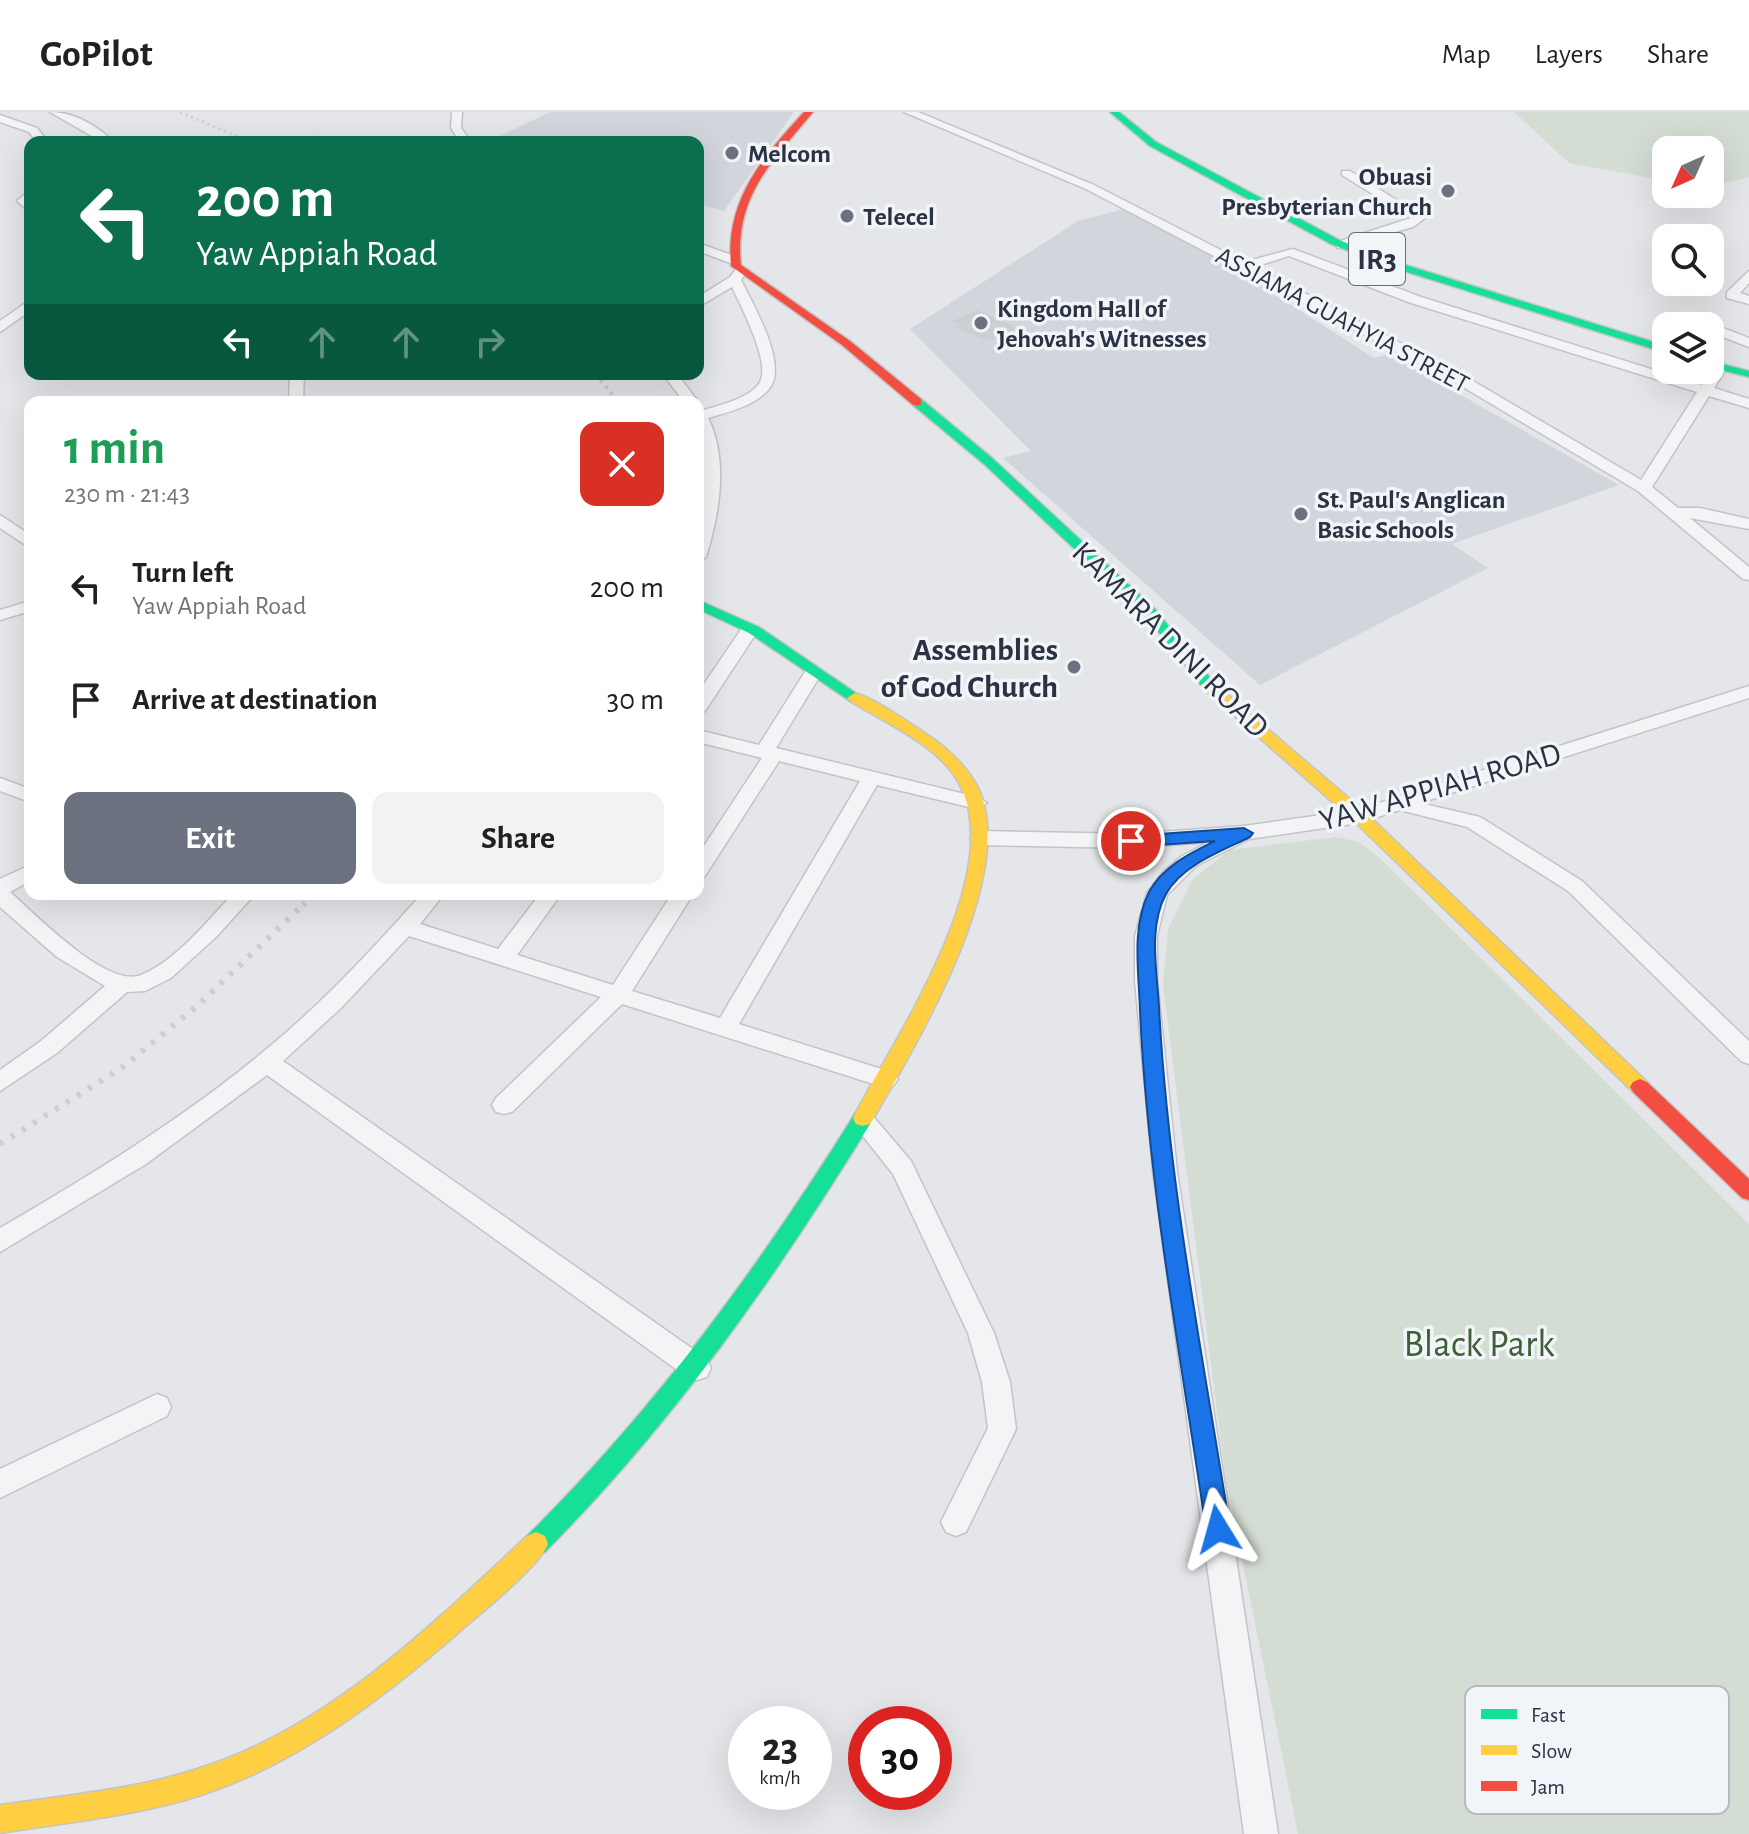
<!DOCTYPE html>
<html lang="en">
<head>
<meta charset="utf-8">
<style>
	body { margin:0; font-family:"Alegreya Sans",sans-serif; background:#f2f2f2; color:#202124; height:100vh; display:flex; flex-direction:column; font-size:30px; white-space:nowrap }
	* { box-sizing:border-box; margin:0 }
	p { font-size:26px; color:#757577 }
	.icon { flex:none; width:44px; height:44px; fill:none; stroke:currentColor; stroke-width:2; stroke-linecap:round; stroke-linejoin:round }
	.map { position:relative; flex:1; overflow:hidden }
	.details { position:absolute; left:24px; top:284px; width:680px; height:504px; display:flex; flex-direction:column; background:#fff; border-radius:16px; box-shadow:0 8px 32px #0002 }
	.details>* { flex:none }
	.guide { position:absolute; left:24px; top:24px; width:680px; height:244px; border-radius:16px; box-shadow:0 8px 32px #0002; background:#0b6e4f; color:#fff; overflow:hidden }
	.needle { width:52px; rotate:225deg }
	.fabs { position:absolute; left:1652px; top:24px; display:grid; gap:16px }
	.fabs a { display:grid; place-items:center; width:72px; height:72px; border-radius:16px; background:#fff; box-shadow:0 8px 32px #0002; font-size:40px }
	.speed { position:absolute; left:728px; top:1594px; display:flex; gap:16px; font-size:40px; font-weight:700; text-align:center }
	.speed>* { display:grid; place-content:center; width:104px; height:104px; border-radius:50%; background:#fff; box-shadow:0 8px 32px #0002; line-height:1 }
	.speed small { font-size:20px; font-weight:400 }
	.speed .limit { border:12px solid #d22; background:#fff; color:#111 }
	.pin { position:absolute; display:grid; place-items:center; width:68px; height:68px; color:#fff; margin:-34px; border:4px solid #fff; border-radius:50%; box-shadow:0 2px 8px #0007 }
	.me { position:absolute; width:88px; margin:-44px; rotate:352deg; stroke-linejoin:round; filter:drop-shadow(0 0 6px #0008) }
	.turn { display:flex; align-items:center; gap:28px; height:168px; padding:0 40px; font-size:36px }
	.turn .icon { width:104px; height:104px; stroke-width:2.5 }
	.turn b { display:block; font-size:56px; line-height:68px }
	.lanes { display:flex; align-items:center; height:76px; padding:0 40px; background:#0003; justify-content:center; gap:40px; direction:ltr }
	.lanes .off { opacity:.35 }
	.round { display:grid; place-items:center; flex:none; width:84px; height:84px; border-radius:16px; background:#f2f2f2 }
	.overview { display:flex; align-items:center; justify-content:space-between; height:136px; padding:0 40px }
	h1 { font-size:48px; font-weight:700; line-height:60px; color:#1e9e55 }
	.primary-button { display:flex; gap:16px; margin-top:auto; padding:16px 40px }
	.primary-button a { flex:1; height:92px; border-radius:16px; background:#6b717e; color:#fff; font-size:32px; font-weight:700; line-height:92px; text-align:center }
	.primary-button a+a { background:#f2f2f2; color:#202124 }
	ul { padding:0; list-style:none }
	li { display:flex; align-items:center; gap:24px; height:112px; padding:0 40px }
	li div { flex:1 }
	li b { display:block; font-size:30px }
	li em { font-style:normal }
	header { display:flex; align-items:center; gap:48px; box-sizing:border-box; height:112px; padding:0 40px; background:#fff; border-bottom:2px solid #e0e0e0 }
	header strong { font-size:38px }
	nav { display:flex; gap:44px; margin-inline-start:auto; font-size:28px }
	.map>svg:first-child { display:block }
	.built { fill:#d2d5dc }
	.green { fill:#d4ddd4 }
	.building { fill:#cdced2 }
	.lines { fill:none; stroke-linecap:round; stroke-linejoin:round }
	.street-casing { stroke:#c3c4c7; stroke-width:3 }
	.fast-casing { stroke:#c3c4c7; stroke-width:3 }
	.slow-casing { stroke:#c3c4c7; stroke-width:3 }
	.jam-casing { stroke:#c3c4c7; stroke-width:3 }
	.street { fill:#f4f4f6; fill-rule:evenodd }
	.fast { fill:#16e098; fill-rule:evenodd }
	.slow { fill:#ffcf43; fill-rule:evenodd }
	.jam { fill:#f24e42; fill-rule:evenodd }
	.rail-far3 { stroke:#cdced1; stroke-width:3; stroke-dasharray:2 4; stroke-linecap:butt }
	.rail-far2 { stroke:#cdced1; stroke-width:4; stroke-dasharray:3 5; stroke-linecap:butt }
	.rail-far1 { stroke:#cdced1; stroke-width:5; stroke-dasharray:3 7; stroke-linecap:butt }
	.rail { stroke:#cdced1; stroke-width:6; stroke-dasharray:4 9; stroke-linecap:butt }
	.route { fill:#1a73e8; stroke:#114b97; stroke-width:2 }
	.poi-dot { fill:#6b717e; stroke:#f2f5f8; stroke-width:3 }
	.labels { text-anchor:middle; stroke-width:7; stroke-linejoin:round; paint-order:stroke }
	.far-poi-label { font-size:26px; font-weight:bold; fill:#2a3244; stroke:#f2f5f8; text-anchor:start }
	.far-street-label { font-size:26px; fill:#2a3244; stroke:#f2f5f8 }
	.shield { fill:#f2f5f8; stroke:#666c7a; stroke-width:2 }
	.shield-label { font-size:30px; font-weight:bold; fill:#2a3244 }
	.street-label { font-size:32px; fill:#2a3244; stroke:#f2f5f8 }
	.poi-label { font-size:32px; font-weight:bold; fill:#2a3244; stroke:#f2f5f8; text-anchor:end }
	.near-park-label { font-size:38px; fill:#3c6037; stroke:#f2f5f8 }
	.key { fill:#f2f5f8; stroke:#b6bac2; stroke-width:2 }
	.key-label { font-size:22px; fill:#2a3244 }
</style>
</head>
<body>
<header>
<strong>GoPilot</strong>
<nav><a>Map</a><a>Layers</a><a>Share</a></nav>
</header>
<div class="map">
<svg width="1749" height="1722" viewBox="0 0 1749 1722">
	<rect width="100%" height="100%" fill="#e5e6e9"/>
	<!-- built -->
	<g class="built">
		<path d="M550,0H794L724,99L698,92V30H488Z"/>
		<path d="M1124,97L1216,145L1374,246L1389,242L1619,373L1452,432L1488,456L1260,573L1003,346L1031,339L910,217L1078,109Z"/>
	</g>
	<!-- green -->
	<g class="green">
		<path d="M1514,0H1749V65L1710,75V38H1666V69L1569,51Z"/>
		<path d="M1336,725L1359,730L1385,751L1749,1112V1722H1298L1225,1363L1163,873L1168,817L1192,768L1229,738Z"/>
	</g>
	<!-- building -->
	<path class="building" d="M977,198L1018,216L992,228L982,227L955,215L960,213L951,209Z"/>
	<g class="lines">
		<!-- street casing -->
		<g class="street-casing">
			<g id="street">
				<path d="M50,0C74,0 97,14 114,30H102Z"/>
				<path d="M452,0H462L461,16L471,30H460L451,16Z"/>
				<path d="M904,0H918L1094,73L1244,150L1293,137L1421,185L1702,273L1715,252H1725L1727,255L1714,276L1749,287V296L1709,284L1652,375L1678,396H1700L1749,407V417L1690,406L1749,455V468L1743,467L1638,379L1458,272L1086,77ZM1289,144L1411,191L1697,280L1641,368L1468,266L1254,155Z"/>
				<path d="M0,3L37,16L48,30H37L29,20L0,10Z"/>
				<path d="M316,25L325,30H312V26Z"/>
				<path d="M1342,59H1350L1425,106L1413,115L1337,136V130L1411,106L1342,63Z"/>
				<path d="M30,78V100L17,89Z"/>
				<path d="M698,131L737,145L739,148L733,152L698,139Z"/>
				<path d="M737,156L747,159L741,168C753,192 789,254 769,277C755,294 728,300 708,306C729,348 719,403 706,445L698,450L704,351L698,296L704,298C720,293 751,286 760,270C771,251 741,194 732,175L698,195V185L730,165Z"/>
				<path d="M1749,159V171L1740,181L1749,184V192L1727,186V180Z"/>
				<path d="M30,188V199L0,220V209Z"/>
				<path d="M1710,211L1749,226V235L1710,220V214H1704Z"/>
				<path d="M290,262H304L303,290H289Z"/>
				<path d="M663,262H677L696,287L698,290H684Z"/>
				<path d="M0,403L30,423V436L0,416Z"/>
				<path d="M30,489V499L0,508V498Z"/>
				<path d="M750,512L759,517L705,599L698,601V581L744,513Z"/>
				<path d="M814,554L823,559L776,636L977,685L987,691L977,697L877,673L739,912L894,961L898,967L894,973L886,976L622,892L512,1000L504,1002L496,1000L492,993L496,986L601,885L409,824L341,896L283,949L707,1247L711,1256L707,1265L697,1268L687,1265L267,963L146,1052L0,1140V1116C98,1059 195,999 281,925C332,881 377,832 422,782H444L420,812L498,837L540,782H561L517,843L613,873L672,782H693L632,879L720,906L860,669L779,649L705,764L698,766V743L762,646L698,630V618L759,633L808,555Z"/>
				<path d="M1749,574V586L1420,691L1480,705L1582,769L1749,929V952L1741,949L1568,779L1467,715L1400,698L1359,711L1249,727L1196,754L1167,783L1157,824V869L1177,1059L1278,1722H1244L1153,1059L1135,869V824L1147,781L1164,759L1182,744L1209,730L1131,736L980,733L970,726L980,719L1131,722L1244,714L1357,698Z"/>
				<path d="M0,666L30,677V690L0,679Z"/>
				<path d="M30,753V769L10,780C34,801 107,877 141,863C176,849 207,809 233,782H255L216,825L171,866L145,879L127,880L57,941L0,979V958L41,929L105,874L57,845L0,795V767Z"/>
				<path d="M863,999L871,1002L911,1049L994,1221L1010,1270L1016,1317L966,1420L956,1424L946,1420L941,1410L988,1316L982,1270L968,1221L893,1062L851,1009L855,1002Z"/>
				<path d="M157,1282L167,1286L171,1295L167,1304L0,1386V1357Z"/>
			</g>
		</g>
		<!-- fast casing -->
		<g class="fast-casing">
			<g id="fast">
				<path d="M1110,0H1119L1156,30L1339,128L1396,150L1666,234V241L1388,154L1331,132L1150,34Z"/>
				<path d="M1710,249L1749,259V265L1710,255Z"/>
				<path d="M913,287H921L992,346L1155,497L1215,572V578H1205L1145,503L984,352L913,293Z"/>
				<path d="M698,488L759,515L863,586L855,591L850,589L749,521L698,497Z"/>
				<path d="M863,998L870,1000L873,1006L870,1012C774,1168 674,1310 545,1440L536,1444L527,1440L524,1432L527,1424C657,1295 759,1155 856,1000Z"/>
			</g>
		</g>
		<!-- slow casing -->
		<g class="slow-casing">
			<g id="slow">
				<path d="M1210,570L1215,572L1365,700L1647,970L1650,975L1647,980H1633L1353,708L1205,578V572Z"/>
				<path d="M855,581C877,588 900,605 919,617C941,631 963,649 976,672C1023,758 914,936 870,1012L863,1014L856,1012L853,1006C894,927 1007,764 960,673C940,634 886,611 850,589L847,586Z"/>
				<path d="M536,1420L545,1424L548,1432C539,1454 487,1496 467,1513C384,1586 293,1657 185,1688C125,1705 62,1711 0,1721V1693C70,1683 142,1677 209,1653C333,1611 434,1511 527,1424Z"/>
			</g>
		</g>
		<!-- jam casing -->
		<g class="jam-casing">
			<g id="jam">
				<path d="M804,0H813C773,49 734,84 741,153L850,229L921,287V293H913L842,233L731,154C725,88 762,46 804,0Z"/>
				<path d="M1640,967L1647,970L1749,1067V1088L1742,1086L1633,980L1630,975L1633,970Z"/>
			</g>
		</g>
		<!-- street -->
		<use href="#street" class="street"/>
		<!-- fast -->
		<use href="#fast" class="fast"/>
		<!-- slow -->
		<use href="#slow" class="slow"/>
		<!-- jam -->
		<use href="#jam" class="jam"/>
		<!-- rail-far3 -->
		<path class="rail-far3" d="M180,0L250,30"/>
		<!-- rail-far2 -->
		<path class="rail-far2" d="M595,262L619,290"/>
		<!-- rail-far1 -->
		<path class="rail-far1" d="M303,793L315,782"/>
		<!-- rail -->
		<path class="rail" d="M0,1032L123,955L197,894L305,791"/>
	</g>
	<!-- route -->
	<path class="route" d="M1244,716L1253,721L1250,725C1222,739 1182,753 1166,782C1148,815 1157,859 1159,895C1168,1070 1203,1244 1230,1417L1226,1425L1218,1429L1209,1425L1206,1417C1181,1245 1148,1073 1140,899C1139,861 1131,816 1149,780C1163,754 1191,741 1215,729L1131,735L1123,729L1131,724Z"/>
	<!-- markers -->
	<g class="poi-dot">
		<circle cx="732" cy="41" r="8"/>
		<circle cx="1448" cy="79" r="8"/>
		<circle cx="847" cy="104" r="8"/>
		<circle cx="981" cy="211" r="8"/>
		<circle cx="1301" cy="402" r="8"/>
		<circle cx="1074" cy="555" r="8"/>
	</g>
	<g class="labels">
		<!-- far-poi labels -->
		<g class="far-poi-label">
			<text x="748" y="50">Melcom</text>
			<text x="1432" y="73" text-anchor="end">Obuasi<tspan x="1432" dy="30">Presbyterian Church</tspan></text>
			<text x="863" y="113">Telecel</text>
			<text x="997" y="205">Kingdom Hall of<tspan x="997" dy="30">Jehovah's Witnesses</tspan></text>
			<text x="1317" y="396">St. Paul's Anglican<tspan x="1317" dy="30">Basic Schools</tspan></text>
		</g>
		<!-- far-street labels -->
		<g class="far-street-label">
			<text transform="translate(1343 207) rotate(28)" y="9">ASSIAMA GUAHYIA STREET</text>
		</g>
		<!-- shield labels -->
		<rect class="shield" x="1349" y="121" width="56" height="52" rx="6"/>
		<g class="shield-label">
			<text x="1377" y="157">IR3</text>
		</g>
		<!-- street labels -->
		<g class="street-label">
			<text transform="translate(1171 527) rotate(45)" y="11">KAMARA DINI ROAD</text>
			<text transform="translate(1440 674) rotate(-16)" y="11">YAW APPIAH ROAD</text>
		</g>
		<!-- poi labels -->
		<g class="poi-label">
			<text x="1058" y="548">Assemblies<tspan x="1058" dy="37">of God Church</tspan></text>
		</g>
		<!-- near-park labels -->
		<g class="near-park-label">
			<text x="1479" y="1244">Black Park</text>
		</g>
	</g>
	<!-- legend -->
	<rect x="1465" y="1574" width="264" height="128" rx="12" class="key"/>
	<rect x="1481" y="1597" width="36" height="10" fill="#16e098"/>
	<rect x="1481" y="1633" width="36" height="10" fill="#ffcf43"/>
	<rect x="1481" y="1669" width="36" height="10" fill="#f24e42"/>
	<g class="key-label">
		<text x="1531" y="1610">Fast</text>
		<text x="1531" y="1646">Slow</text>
		<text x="1531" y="1682">Jam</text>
	</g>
</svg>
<div class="fabs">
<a><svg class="needle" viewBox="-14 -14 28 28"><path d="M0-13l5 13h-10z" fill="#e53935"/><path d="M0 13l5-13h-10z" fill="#757577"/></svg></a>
<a><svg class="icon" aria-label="search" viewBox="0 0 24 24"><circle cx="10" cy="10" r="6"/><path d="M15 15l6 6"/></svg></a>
<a><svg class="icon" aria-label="layers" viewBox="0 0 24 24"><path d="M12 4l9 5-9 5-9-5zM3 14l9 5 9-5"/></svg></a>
</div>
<div class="speed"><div>23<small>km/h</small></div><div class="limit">30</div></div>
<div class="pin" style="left:1131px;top:729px;background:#d93025"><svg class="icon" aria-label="arrive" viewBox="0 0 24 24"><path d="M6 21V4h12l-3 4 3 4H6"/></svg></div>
<svg class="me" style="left:1218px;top:1417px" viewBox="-20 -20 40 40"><path d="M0-17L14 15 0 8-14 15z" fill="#1a73e8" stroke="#fff" stroke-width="4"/></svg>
<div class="guide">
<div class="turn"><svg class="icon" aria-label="left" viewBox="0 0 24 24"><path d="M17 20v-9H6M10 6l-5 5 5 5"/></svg><div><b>200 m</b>Yaw Appiah Road</div></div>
<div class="lanes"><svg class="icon" aria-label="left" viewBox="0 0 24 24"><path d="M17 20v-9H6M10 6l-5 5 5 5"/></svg><svg class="icon off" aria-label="ahead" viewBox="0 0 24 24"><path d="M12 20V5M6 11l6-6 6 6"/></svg><svg class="icon off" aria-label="ahead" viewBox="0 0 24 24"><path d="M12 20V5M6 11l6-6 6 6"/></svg><svg class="icon off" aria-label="right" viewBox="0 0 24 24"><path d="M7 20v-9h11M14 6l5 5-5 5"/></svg></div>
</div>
<section class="details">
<div class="overview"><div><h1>1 min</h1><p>230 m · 21:43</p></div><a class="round" style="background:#d93025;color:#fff"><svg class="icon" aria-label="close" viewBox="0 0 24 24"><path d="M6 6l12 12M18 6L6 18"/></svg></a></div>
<ul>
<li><svg class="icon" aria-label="left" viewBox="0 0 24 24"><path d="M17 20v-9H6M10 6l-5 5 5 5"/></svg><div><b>Turn left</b><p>Yaw Appiah Road</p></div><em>200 m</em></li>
<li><svg class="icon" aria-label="arrive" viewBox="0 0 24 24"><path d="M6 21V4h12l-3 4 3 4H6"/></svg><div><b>Arrive at destination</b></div><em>30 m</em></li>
</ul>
<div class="primary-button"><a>Exit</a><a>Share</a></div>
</section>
</div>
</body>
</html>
